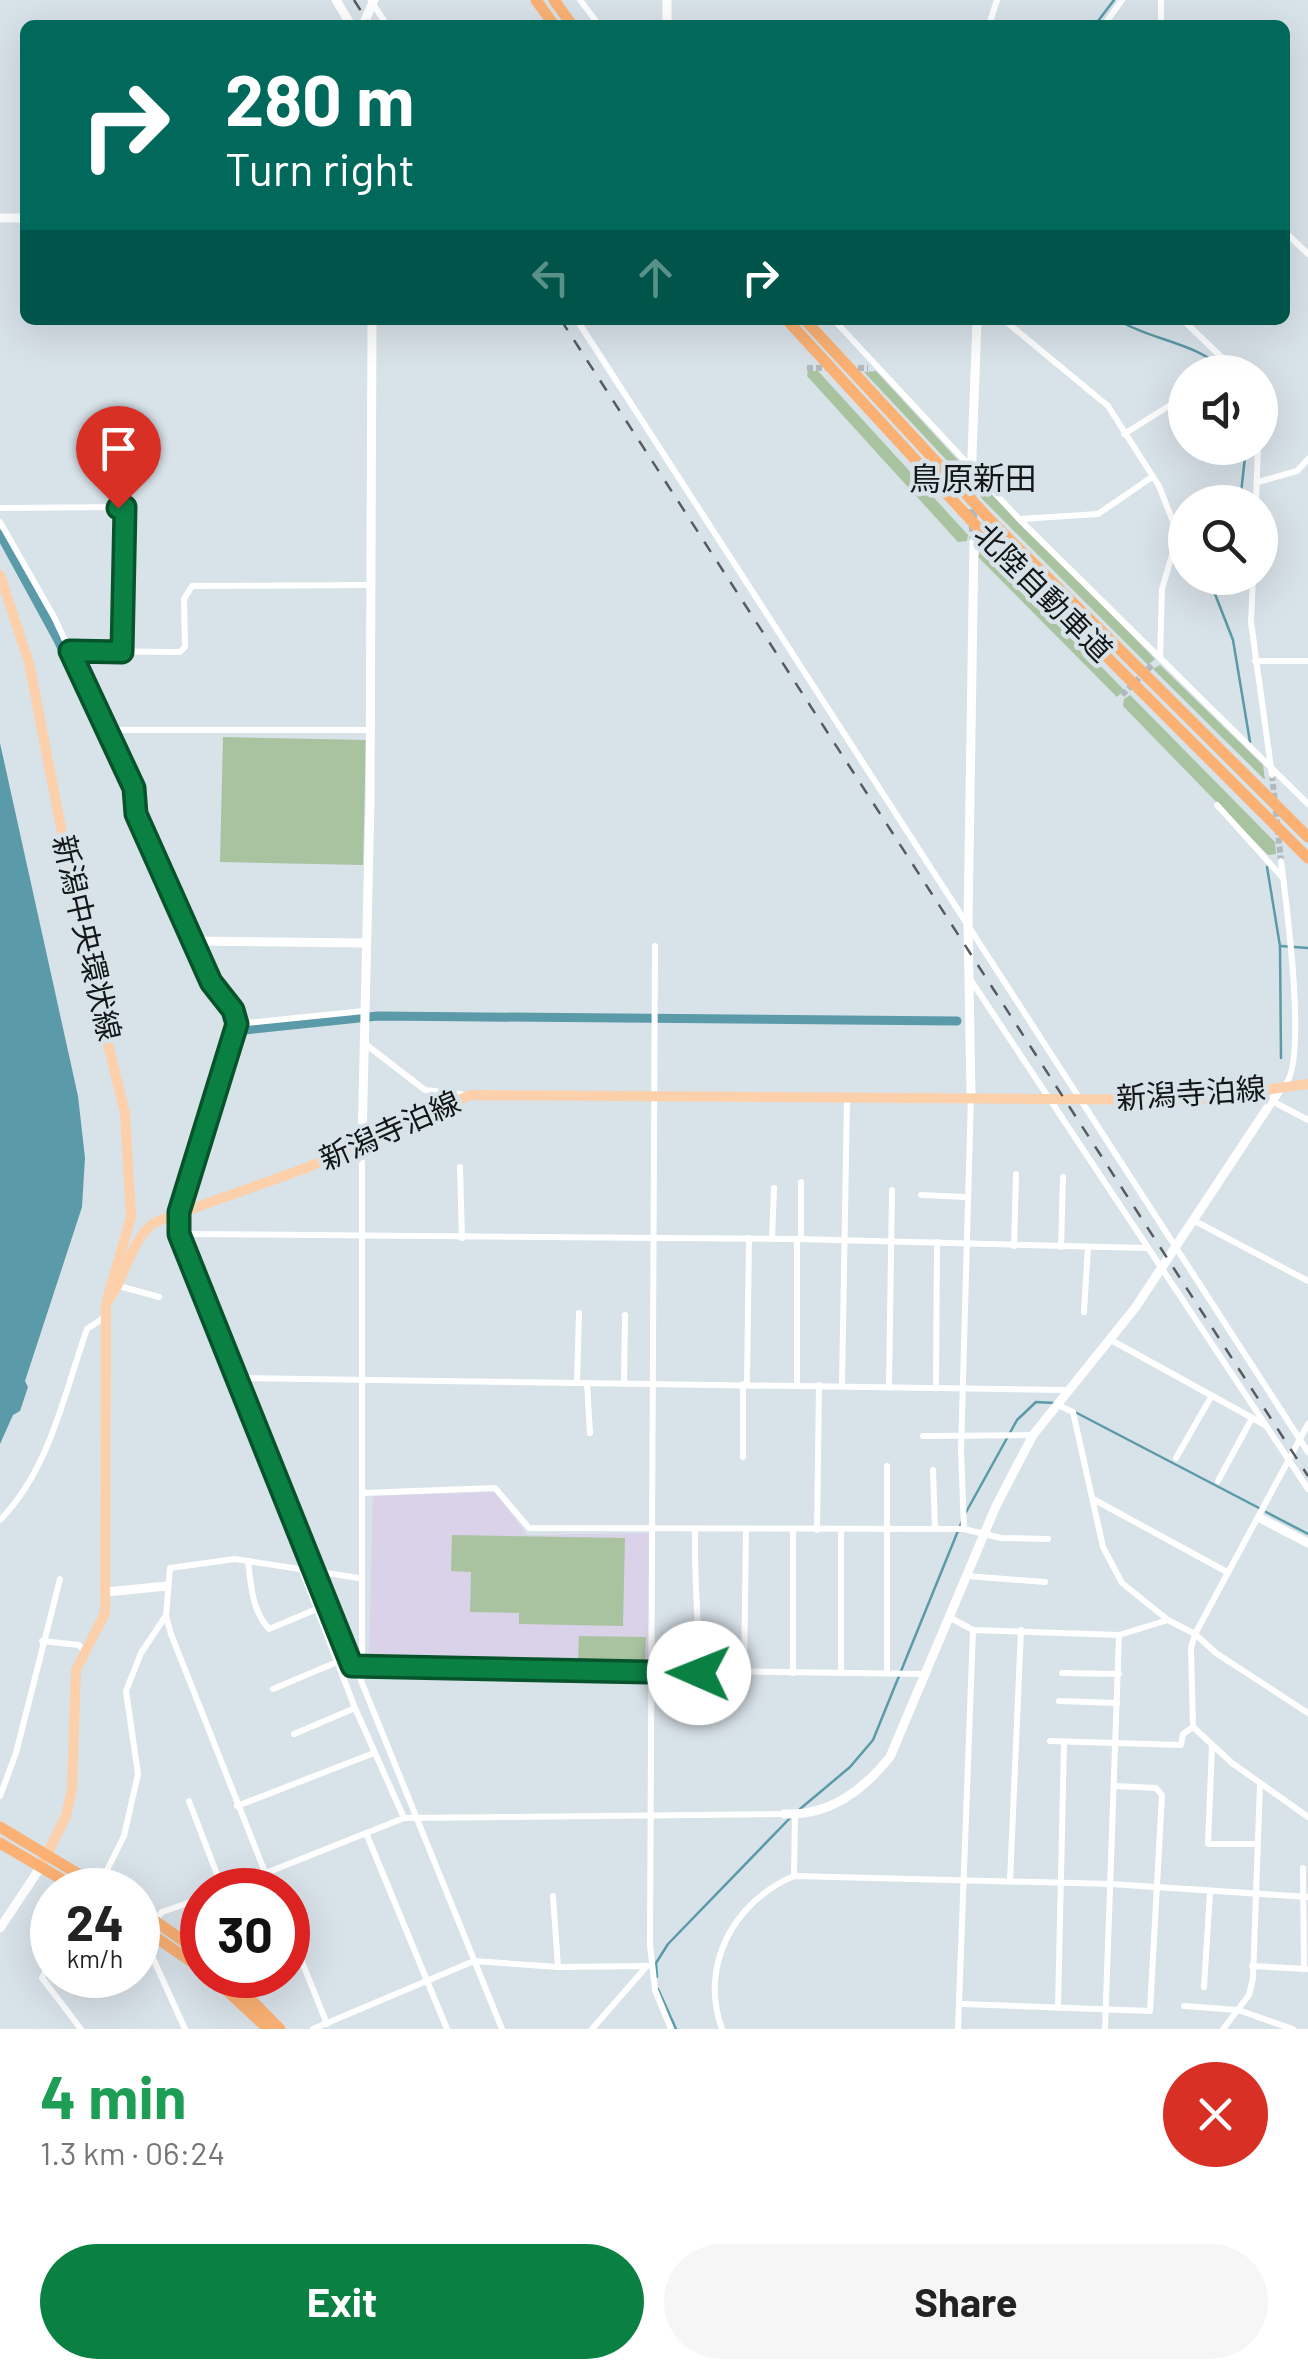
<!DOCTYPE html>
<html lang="en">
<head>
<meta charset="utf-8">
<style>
	body { margin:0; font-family:Barlow,"Noto Sans JP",sans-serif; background:#f6f6f6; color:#222; height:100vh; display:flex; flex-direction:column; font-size:38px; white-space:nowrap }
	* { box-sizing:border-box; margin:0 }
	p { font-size:32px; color:#767676 }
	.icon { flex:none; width:55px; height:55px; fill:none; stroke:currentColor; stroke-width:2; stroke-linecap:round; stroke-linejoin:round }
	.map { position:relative; height:2029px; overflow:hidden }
	.drawer { display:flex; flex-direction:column; background:#fff; flex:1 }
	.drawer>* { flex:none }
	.top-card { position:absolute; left:20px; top:20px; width:1270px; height:305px; border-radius:15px; box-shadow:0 10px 40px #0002; background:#00695c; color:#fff; overflow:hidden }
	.controls { position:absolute; left:1168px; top:355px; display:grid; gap:20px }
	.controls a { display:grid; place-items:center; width:110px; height:110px; border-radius:50%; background:#fff; box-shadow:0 10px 40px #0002; font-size:50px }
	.speed { position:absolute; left:30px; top:1868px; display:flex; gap:20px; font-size:50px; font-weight:700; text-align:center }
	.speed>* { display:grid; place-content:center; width:130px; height:130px; border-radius:50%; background:#fff; box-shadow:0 10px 40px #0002; line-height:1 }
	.speed small { font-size:25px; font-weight:400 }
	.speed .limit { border:15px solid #d22; background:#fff; color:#111 }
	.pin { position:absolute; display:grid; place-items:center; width:85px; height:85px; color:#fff; margin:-102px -42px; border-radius:50% 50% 50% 0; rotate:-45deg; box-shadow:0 0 10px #0007 }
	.pin .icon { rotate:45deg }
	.me { position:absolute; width:110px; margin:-55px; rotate:271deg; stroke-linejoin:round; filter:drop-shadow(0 0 8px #0008) }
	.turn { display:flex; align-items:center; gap:35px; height:210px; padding:0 40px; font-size:45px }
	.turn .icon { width:130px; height:130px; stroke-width:2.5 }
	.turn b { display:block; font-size:70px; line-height:85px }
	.lanes { display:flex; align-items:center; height:95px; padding:0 40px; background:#0003; justify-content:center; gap:50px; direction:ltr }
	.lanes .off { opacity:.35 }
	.round { display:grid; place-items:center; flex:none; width:105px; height:105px; border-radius:52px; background:#f6f6f6 }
	.summary { display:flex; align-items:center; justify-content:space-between; height:170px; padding:0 40px }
	h1 { font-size:60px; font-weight:700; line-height:75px; color:#1e9e55 }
	.primary-button { display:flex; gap:20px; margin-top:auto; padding:20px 40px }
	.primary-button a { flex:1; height:115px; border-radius:60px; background:#0b8043; color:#fff; font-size:40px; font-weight:700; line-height:115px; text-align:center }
	.primary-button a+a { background:#f6f6f6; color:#222 }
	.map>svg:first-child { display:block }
	.education { fill:#d9d2e8 }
	.green { fill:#a9c3a1 }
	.water { fill:#5b9aa8 }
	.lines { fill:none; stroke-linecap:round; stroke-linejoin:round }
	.stream { stroke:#5b9aa8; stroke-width:2.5 }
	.canal { stroke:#5b9aa8; stroke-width:9 }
	.street-tunnel { stroke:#b1b9bf; stroke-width:6; stroke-dasharray:6 3; stroke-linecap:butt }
	.secondary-tunnel { stroke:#b1b9bf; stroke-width:9; stroke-dasharray:9 4.5; stroke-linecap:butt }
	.street { stroke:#fff; stroke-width:6 }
	.secondary { stroke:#fff; stroke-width:9 }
	.primary { stroke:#fdd0ac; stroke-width:10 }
	.highway { stroke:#fbb174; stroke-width:11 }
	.rail { stroke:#555b5f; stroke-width:2.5; stroke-dasharray:12 12; stroke-linecap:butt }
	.route-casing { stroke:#07532c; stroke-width:25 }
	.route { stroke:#0b8043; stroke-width:18 }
	.labels { text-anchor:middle; stroke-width:9; stroke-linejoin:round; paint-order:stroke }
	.street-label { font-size:30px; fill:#131719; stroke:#d8e2e9 }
	.neighbourhood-label { font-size:32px; fill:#131719; stroke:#d8e2e9 }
</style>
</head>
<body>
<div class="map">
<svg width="1308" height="2029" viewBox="0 0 1308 2029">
	<rect width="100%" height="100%" fill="#d8e2e9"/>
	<!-- education -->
	<path class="education" d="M495,1492L527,1535L651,1533L648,1667L369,1662L373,1496Z"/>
	<!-- green -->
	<g class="green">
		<path d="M808,371H818L968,535L967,541L958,542L807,376Z"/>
		<path d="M876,371L967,470L969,484L864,372Z"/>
		<path d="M979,486L988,488L1155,659L1148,665L984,501L974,489Z"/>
		<path d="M983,545L1124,690L1117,697L978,557Z"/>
		<path d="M1160,665L1263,765L1265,780L1153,669Z"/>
		<path d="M1130,695L1275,842L1276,854L1268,855L1123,706L1124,699Z"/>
		<path d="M223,737L366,740L363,865L220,862Z"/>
		<path d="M452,1535L625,1538L623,1626L519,1624V1613L470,1612L471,1572L451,1571Z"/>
		<path d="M579,1636L646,1637L645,1661L578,1660Z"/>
	</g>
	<!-- water -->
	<path class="water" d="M0,743L78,1096L85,1158L82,1207L25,1381L28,1387L20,1411L13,1415L0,1444Z"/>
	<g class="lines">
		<!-- stream -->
		<g class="stream">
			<path d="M1095,25L1114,0"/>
			<path d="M1118,320C1152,341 1197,342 1226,372"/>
			<path d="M1240,502L1246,448"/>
			<path d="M1221,578L1215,594L1233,640L1250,742"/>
			<path d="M1267,867L1280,946L1281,1058"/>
			<path d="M1281,946L1308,948"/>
			<path d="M1075,1412L1259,1508"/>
			<path d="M1266,1512L1308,1534"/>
			<path d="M965,1514L1017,1420L1036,1402L1054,1403"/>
			<path d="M800,1809L850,1767L873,1740L962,1521"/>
			<path d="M657,1977L656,1963L668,1944L790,1818"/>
			<path d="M658,1989L676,2029"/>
		</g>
		<!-- canal -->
		<path class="canal" d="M0,534L58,640L216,979L242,1015L245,1030L378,1016L957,1021"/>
		<!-- street-tunnel -->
		<g class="street-tunnel">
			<path d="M807,368H832"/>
			<path d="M849,368H868"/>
			<path d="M1122,695L1153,664"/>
			<path d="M1272,775L1281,861"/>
		</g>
		<!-- secondary-tunnel -->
		<path class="secondary-tunnel" d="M971,482L974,541"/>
		<!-- street -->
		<g class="street">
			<path d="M580,0L599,25"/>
			<path d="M371,1L387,25"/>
			<path d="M989,25L997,0"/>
			<path d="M1104,25L1122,0"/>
			<path d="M1161,25V0"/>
			<path d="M1285,232L1308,254"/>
			<path d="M577,320L1308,1452"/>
			<path d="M834,320L1019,519L1308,804"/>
			<path d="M1004,320L1108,406L1159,486L1174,524V548L1162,589L1160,658"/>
			<path d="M1183,320L1237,372"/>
			<path d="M1124,434L1185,396"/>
			<path d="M1258,482L1297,471L1308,459"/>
			<path d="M1256,502L1258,448"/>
			<path d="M0,508L125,507L123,652"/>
			<path d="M1020,519L1098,514L1152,477"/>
			<path d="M0,522L54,617L134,788L136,814L211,982L233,1010L236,1037L179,1211V1234L352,1666L924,1674"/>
			<path d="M1253,578L1251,622L1272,775"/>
			<path d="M70,651L180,652L185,647L184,599L192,586L369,585"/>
			<path d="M1255,661H1308"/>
			<path d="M106,730H369"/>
			<path d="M1217,805L1283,878"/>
			<path d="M1281,861C1286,901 1308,1060 1285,1085"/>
			<path d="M655,946L650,1945L655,1990L671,2029"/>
			<path d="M972,982L1308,1489"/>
			<path d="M237,1024L364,1011"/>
			<path d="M364,1043L425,1090L466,1095"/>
			<path d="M1274,1102L1308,1120"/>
			<path d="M362,1142V1668L358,1673L502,2029"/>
			<path d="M460,1167L462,1238"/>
			<path d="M921,1195L966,1197"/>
			<path d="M1195,1221L1308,1281"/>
			<path d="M179,1234L797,1239L1145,1248"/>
			<path d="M772,1238L774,1188"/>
			<path d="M801,1239V1182"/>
			<path d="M1014,1246L1016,1174"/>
			<path d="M1061,1247L1063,1177"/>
			<path d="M119,1286L159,1297"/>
			<path d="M1084,1312L1088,1247"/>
			<path d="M1111,1340L1265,1425"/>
			<path d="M236,1378L1064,1390"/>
			<path d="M577,1382L579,1313"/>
			<path d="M624,1382L625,1315"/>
			<path d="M587,1383L590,1433"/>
			<path d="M747,1384L749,1238"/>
			<path d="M797,1384V1239"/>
			<path d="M842,1385L847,1100"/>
			<path d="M889,1385L892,1190"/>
			<path d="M936,1386L937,1242"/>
			<path d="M1058,1405L1073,1412L1103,1547L1122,1583L1168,1620L1195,1634L1216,1653L1308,1713"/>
			<path d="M1308,1424L1195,1634L1191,1648L1193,1727L1232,1763L1308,1817"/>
			<path d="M923,1436L1032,1435"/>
			<path d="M743,1457V1384"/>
			<path d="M1176,1458L1211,1397"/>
			<path d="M933,1470L935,1529"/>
			<path d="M1218,1481L1251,1420"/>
			<path d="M362,1493L495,1488L529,1528L964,1529L1001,1538L1048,1539"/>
			<path d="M1093,1499L1227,1572"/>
			<path d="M0,1520C50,1469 64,1394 87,1329L105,1317"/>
			<path d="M964,1529L961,1451L971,1096"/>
			<path d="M695,1530C694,1579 699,1624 699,1673"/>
			<path d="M793,1530V1673"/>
			<path d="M817,1530L819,1385"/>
			<path d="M248,1561C251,1585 252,1611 269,1629L317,1609"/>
			<path d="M301,1568L355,1708L404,1818"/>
			<path d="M967,1576L1045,1582"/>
			<path d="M949,1617L973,1630L1119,1635L1168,1620"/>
			<path d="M42,1641L79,1645L84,1650"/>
			<path d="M841,1673V1529"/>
			<path d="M887,1673V1466"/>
			<path d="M1062,1673L1119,1674"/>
			<path d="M744,1674L746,1529"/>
			<path d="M273,1689L337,1662"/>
			<path d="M1059,1701L1117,1703"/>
			<path d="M294,1734L355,1708"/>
			<path d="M1050,1741L1181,1745L1183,1734L1193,1727"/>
			<path d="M1212,1746L1208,1844H1255"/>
			<path d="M0,1796L16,1753L60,1579"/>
			<path d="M189,1801L223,1890"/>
			<path d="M237,1806L374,1753"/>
			<path d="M366,1833L447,2029"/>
			<path d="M1303,1868L1304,1969"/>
			<path d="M794,1876L795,1815"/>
			<path d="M1010,1881L1021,1630"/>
			<path d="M99,1886L124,1836L138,1774L126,1691L141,1653L165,1617"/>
			<path d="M223,1890L404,1818L784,1814"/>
			<path d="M272,1890L171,1634L166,1616L170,1568L235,1559L359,1578"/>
			<path d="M553,1896L558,1967"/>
			<path d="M288,1927L327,2024"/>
			<path d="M52,1957L42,1978L81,2029"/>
			<path d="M1252,1966L1306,1969"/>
			<path d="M1204,1987L1210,1892"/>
			<path d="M962,2004L1150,2011L1162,1795L1156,1788L1115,1786"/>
			<path d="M1184,2006L1238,2010L1293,2029"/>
			<path d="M1058,2008L1064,1742"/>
			<path d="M185,2029L142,1934L162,1912L202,1898"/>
			<path d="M313,2029L474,1961L558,1967L646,1966"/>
			<path d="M592,2029L647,1966"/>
			<path d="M722,2029C699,1966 733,1902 794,1876L1111,1884L1308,1897"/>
			<path d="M958,2029L973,1630"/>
			<path d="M1105,2029L1119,1635"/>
			<path d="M1223,2029L1249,1995L1253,1978L1260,1785"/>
		</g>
		<!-- secondary -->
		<g class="secondary">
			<path d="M336,0L351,25"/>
			<path d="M363,25L374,0"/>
			<path d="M667,25V0"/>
			<path d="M0,218H25"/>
			<path d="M971,482L977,320"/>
			<path d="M193,941L365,943"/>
			<path d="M971,1096L968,923L974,541"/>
			<path d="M362,1142L370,801L372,320"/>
			<path d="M1260,1518L1308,1543"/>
			<path d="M106,1592L167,1586"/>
			<path d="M784,1814C830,1816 863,1790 890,1757L996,1506L1033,1435L1135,1308L1280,1089"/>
			<path d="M0,1928L40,1868"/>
		</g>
		<!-- primary -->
		<g class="primary">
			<path d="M0,575L29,663L86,956L125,1113L131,1217L107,1300"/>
			<path d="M43,1862L66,1816L72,1789L76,1670L105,1613L106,1303C126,1280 129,1240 155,1222L306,1168L470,1095L1191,1100L1308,1084"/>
		</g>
		<!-- highway -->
		<g class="highway">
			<path d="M536,0L554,25"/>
			<path d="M554,0L572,25"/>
			<path d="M787,320L980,530L1308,858"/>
			<path d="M805,320L992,522L1308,837"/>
			<path d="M0,1827L105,1890"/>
			<path d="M0,1843L80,1890"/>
			<path d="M138,1909L202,1954"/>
			<path d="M138,1925L202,1969"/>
			<path d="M210,1975L268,2029"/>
			<path d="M227,1975L280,2029"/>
		</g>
		<!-- rail -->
		<g class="rail">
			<path d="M354,0L370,25"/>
			<path d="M561,320L1308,1476"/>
		</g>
	</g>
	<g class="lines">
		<!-- route casing -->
		<g class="route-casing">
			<path id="route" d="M118,508L125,507L122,652L70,651L134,788L136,814L211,982L233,1010L237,1024L179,1212V1234L352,1666L699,1673"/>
		</g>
		<!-- route -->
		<use href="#route" class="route"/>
	</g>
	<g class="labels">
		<!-- street labels -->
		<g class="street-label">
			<text transform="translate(1043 593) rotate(45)" y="10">北陸自動車道</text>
			<text transform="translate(86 938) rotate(77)" y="10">新潟中央環状線</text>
			<text transform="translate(1191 1094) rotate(-4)" y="10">新潟寺泊線</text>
			<text transform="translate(390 1131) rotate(-24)" y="10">新潟寺泊線</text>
		</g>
		<!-- neighbourhood labels -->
		<g class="neighbourhood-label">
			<text x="973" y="490">鳥原新田</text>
		</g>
	</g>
</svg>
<div class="controls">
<a><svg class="icon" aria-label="sound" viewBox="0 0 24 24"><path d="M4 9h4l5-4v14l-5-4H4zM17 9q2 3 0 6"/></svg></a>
<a><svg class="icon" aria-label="search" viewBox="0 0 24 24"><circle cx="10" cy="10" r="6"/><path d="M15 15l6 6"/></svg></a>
</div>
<div class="speed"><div>24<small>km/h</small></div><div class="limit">30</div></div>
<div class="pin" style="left:118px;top:508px;background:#d93025"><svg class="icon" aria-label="arrive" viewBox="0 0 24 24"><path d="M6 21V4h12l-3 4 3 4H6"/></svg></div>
<svg class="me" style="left:699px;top:1673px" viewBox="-20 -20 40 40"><circle r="19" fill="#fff"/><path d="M0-13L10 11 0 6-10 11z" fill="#0b8043"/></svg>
<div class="top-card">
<div class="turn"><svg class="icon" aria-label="right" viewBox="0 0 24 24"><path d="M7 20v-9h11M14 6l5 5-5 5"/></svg><div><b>280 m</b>Turn right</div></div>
<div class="lanes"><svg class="icon off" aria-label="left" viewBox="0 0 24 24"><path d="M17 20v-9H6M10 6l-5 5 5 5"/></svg><svg class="icon off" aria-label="ahead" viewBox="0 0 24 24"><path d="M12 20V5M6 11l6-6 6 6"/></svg><svg class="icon" aria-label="right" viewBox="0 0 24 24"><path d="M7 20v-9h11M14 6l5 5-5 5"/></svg></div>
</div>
</div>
<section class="drawer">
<div class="summary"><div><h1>4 min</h1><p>1.3 km · 06:24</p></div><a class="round" style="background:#d93025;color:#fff"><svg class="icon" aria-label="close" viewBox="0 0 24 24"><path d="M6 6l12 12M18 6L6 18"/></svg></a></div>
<div class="primary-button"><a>Exit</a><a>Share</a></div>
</section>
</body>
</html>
